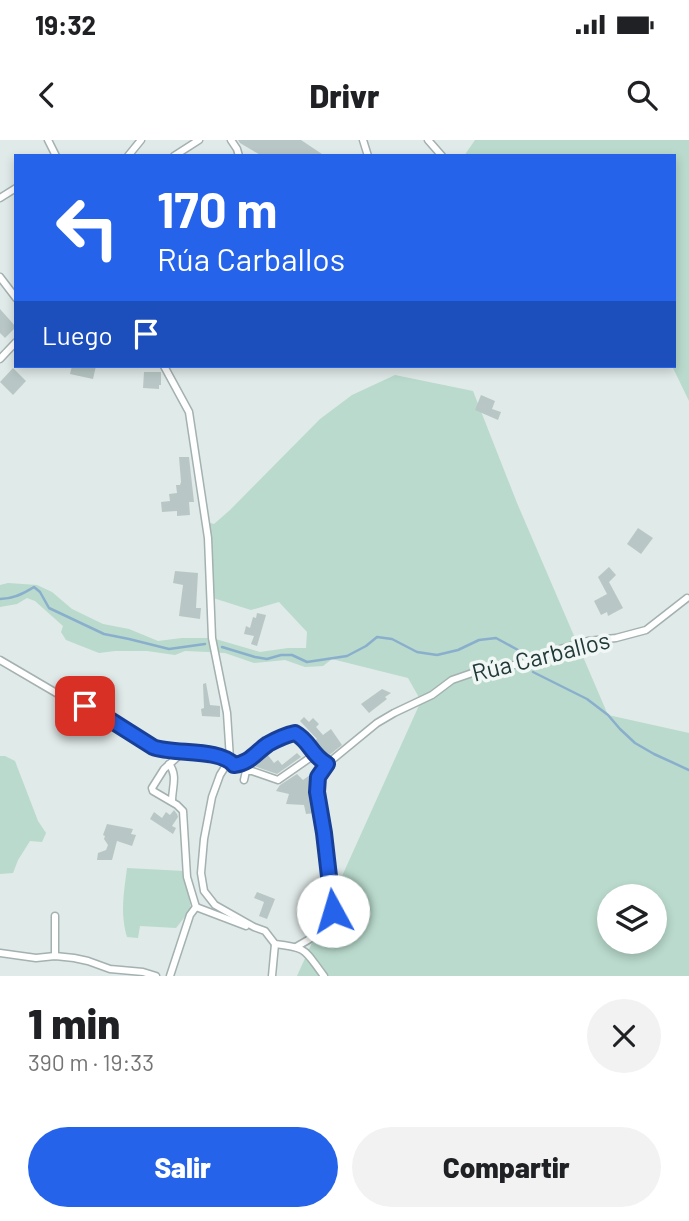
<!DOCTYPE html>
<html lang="es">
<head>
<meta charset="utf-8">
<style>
	body { margin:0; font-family:Barlow,sans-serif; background:#f2f2f2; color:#202124; height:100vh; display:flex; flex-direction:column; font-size:26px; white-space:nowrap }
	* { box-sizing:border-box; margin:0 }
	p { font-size:23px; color:#757577 }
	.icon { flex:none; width:38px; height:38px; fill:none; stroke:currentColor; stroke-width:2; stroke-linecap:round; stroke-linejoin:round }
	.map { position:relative; height:836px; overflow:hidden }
	.drawer { display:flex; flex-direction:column; background:#fff; flex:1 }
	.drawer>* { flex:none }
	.hud { position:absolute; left:14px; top:14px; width:662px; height:214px; border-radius:0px; box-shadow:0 4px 10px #0003; background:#2563eb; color:#fff; overflow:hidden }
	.controls { position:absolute; left:597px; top:744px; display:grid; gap:14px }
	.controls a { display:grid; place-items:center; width:70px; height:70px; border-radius:50%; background:#fff; box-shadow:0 4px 10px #0003; font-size:35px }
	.pin { position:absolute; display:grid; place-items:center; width:60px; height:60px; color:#fff; margin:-30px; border-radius:14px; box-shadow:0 4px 10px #0006 }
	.me { position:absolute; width:77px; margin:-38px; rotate:354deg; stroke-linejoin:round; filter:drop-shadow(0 0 5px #0008) }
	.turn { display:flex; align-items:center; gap:24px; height:147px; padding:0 28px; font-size:32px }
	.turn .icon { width:91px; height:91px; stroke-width:2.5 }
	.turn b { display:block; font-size:49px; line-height:60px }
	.then { display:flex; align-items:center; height:66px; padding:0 28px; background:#0003; gap:14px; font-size:26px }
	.round { display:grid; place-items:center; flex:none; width:74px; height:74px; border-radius:37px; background:#f2f2f2 }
	.headline { display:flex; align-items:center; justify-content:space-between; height:119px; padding:0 28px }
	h1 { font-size:42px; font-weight:800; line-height:52px }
	.button { display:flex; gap:14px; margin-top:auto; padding:14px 28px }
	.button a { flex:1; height:80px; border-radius:42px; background:#2563eb; color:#fff; font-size:28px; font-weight:800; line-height:80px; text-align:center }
	.button a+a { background:#f2f2f2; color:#202124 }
	.status { display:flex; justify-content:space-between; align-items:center; height:49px; padding:0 35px; background:#fff; direction:ltr }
	.status svg { height:19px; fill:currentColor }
	header { display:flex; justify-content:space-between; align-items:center; height:91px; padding:0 28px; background:#fff; font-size:32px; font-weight:800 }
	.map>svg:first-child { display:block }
	.green { fill:#b9dacc; fill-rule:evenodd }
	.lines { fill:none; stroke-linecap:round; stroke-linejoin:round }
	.stream { stroke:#8aafcc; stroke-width:2.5 }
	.building { fill:#b8c7c5 }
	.street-casing { stroke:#a3b1b0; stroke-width:9 }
	.street { stroke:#fff; stroke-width:6 }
	.route-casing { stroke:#184099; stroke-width:18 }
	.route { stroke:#2563eb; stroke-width:12 }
	.labels { text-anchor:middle; stroke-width:7; stroke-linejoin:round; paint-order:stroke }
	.street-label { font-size:24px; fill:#213939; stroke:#f0f7f5 }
</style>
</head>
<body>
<div class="status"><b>19:32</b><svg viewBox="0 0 49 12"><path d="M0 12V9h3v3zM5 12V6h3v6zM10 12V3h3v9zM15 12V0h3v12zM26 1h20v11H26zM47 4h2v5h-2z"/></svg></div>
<header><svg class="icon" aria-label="back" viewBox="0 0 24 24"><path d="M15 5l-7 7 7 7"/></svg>Drivr<svg class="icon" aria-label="search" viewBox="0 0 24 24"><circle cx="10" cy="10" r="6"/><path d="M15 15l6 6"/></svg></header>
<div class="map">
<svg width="689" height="836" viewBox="0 0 689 836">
	<rect width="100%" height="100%" fill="#e0eae8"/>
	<!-- green -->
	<g class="green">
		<path d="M475,0H689V261L672,226H674V16H464Z"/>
		<path d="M395,235L473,251L517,363L608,575L689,593V836H297L421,561L408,538L332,519L323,526L305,527L285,520L254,523L225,513L208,512L185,511L175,515L147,511H115L99,513L66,500L61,492L63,486L35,461L27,458L17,464L0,467V445L8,443L37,445L52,452L72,469L103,484L129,489L158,501L182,498H212L260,512L288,508H306L307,492L279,462L251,470L210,457L206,382L214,384L230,370L320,279L352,255ZM609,756H654V802H609Z"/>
		<path d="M0,616H5L15,621L38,681L46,693L42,702L30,701L18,720L13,733L0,734Z"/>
		<path d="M127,728L184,731L191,769L176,788L140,786L138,798L127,797C120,772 124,753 127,728Z"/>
	</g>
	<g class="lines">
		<!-- stream -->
		<g class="stream">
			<path d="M0,459C13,459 23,454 34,447L40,452L49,468L104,494L129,499L169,509L205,504"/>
			<path d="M222,507L255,517L267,519L281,515H292L307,522L347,516L366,506L377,497L392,499L417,512L437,515L458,510L479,500L496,498L518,510L528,518"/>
			<path d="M533,532L587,559L608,575L620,589L635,603L654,614L689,630"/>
		</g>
	</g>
	<!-- building -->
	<g class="building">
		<path d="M238,0H301L325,16H262L240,3Z"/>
		<path d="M0,169L16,187L5,198L0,193Z"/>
		<path d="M72,226H96L93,239L70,234Z"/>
		<path d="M13,228L26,241L13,255L0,242Z"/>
		<path d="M144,232H161V245H159V249L143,248Z"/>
		<path d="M481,255L495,261L492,269L501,272L498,280L475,270Z"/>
		<path d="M179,317H189L194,362H189L190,375L177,376V371L162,372L161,362L170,361L169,354L177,353L176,345H180L181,342Z"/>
		<path d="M638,388L653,398L641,414L627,404Z"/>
		<path d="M609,427L616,435L609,442L623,468L608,476L607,472L601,475L594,461L607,454L598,437Z"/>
		<path d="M175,431L198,433L196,468H201L200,479L179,476L183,445L173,443Z"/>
		<path d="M257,473L266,475L257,506L251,504L254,496L244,494L246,486L250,488L253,477L256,478Z"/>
		<path d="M206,543L210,565L220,566V577L202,576L201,569L204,568L203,544Z"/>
		<path d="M382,549L391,553L385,557L387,559L369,573L361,564Z"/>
		<path d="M304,577L309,582L313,578L319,584L316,587L323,595L331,589L342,605L327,617L325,616L313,602L317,599L300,581Z"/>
		<path d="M297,613L301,617L277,634L254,626L267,614L274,623L278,620L282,625Z"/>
		<path d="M297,634L303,640L310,635L312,637L311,653L315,673L306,674L304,665L286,664L289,654L276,651L280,645Z"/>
		<path d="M174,670L177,674L178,677L172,686L176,688L173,694L150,679L154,672L162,678L166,672L170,675Z"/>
		<path d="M107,684L133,689L131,694L136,695L132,706L117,701L112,720H97L98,713L106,710L108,705L104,699L105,696L103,695Z"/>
		<path d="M257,752L275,759L267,779L259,776L264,762L254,758Z"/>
	</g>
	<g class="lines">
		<!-- street casing -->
		<g class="street-casing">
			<g id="street">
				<path d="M48,0L56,16"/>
				<path d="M231,0L237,9L239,16"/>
				<path d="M363,0L368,16"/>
				<path d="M428,0L442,16"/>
				<path d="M128,16L141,0"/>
				<path d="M174,16L199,0"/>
				<path d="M0,58L16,48"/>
				<path d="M0,137L16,158"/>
				<path d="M0,219L16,202"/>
				<path d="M164,226L189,272L208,398L212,498L227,573L230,619L220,635L212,657L204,699L201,733L204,751L215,765L254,787L265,791L275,804C309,808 304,810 324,836"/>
				<path d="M0,520L58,554L104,576L153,607C173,615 220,608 234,625C250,623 255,613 268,604C277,599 285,595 295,593C311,602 310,614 327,624"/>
				<path d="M184,611L164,629L152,648L153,651L177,665L183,671L187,737L196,767"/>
				<path d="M169,624C178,635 172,648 172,661"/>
				<path d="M244,640L246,631H252L278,640L314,615"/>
				<path d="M296,807L308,800L323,789L333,771L324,693L317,652L318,637L327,624L377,583L394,573L432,555L452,540L478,531L526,523L557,510L588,501L616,498L646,490L687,458"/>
				<path d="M0,813L36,818L55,816L74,818L88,821L110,829L143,832L156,836"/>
				<path d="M55,816V776"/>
				<path d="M170,836L190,775L196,767L246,786"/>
				<path d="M272,836L275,804"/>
			</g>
		</g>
		<!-- street -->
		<use href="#street" class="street"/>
	</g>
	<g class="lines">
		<!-- route casing -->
		<g class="route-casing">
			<path id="route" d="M85,566L104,576L153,607C173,615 220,608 234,625C250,623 255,613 268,604C277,599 286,595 295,593C311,602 310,614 327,624L318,637L317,652L324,693L333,771"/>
		</g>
		<!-- route -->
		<use href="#route" class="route"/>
	</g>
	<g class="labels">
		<!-- street labels -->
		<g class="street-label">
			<text transform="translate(541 517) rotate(-14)" y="8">Rúa Carballos</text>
		</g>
	</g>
</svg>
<div class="controls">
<a><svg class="icon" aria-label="layers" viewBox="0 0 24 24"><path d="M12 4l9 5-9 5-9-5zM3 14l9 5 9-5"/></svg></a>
</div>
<div class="pin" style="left:85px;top:566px;background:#d93025"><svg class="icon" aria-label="arrive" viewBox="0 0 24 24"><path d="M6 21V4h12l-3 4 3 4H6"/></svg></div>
<svg class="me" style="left:333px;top:771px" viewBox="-20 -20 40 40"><circle r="19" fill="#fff"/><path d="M0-13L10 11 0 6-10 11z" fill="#2563eb"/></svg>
<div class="hud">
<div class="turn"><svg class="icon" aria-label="left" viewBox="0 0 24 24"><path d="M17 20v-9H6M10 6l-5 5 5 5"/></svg><div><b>170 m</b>Rúa Carballos</div></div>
<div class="then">Luego<svg class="icon" aria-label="arrive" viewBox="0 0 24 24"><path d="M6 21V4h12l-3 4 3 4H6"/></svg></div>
</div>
</div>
<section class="drawer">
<div class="headline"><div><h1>1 min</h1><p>390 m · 19:33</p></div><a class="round"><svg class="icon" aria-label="close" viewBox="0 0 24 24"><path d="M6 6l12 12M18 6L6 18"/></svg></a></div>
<div class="button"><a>Salir</a><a>Compartir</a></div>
</section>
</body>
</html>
